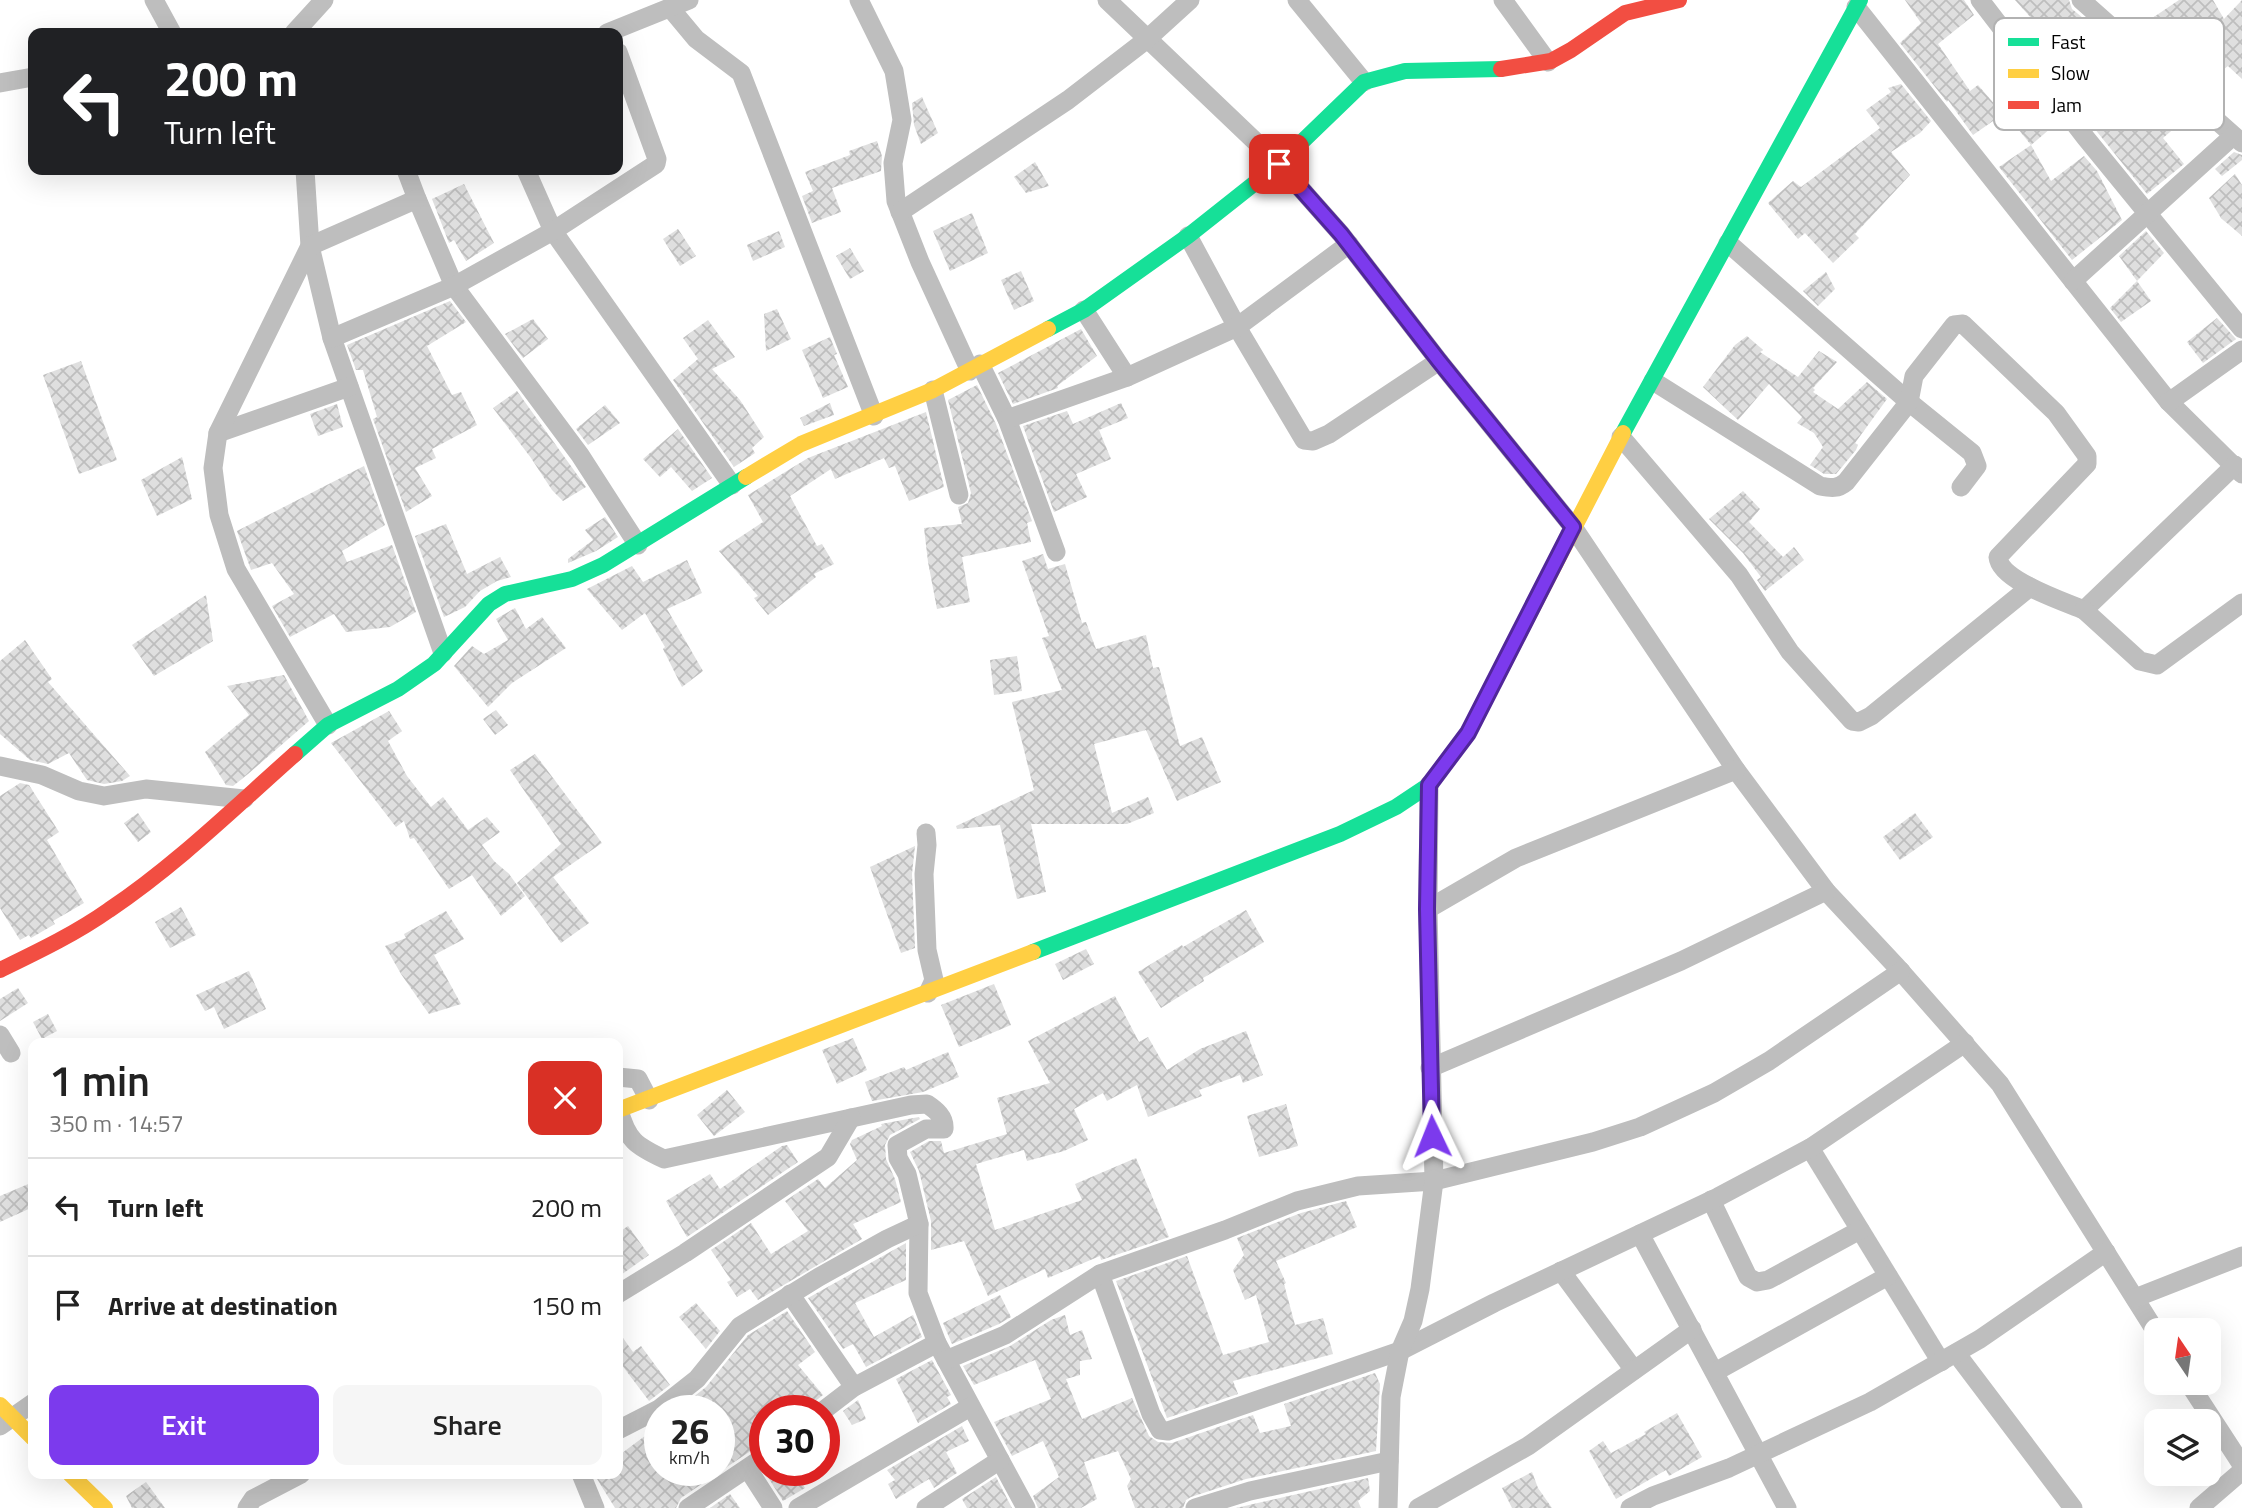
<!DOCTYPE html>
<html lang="en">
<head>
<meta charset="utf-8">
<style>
	body { margin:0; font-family:"Titillium Web",sans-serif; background:#f6f6f6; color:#222; height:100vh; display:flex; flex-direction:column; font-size:26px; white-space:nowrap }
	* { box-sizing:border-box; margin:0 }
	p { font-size:23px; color:#767676 }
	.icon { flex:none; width:38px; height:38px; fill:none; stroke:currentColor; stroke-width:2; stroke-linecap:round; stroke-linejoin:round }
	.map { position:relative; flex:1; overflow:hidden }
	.side { position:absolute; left:28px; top:1038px; width:595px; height:441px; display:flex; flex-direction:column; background:#fff; border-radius:14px; box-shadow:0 7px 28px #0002 }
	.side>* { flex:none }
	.guide { position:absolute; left:28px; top:28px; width:595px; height:147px; border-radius:14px; box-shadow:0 7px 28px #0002; background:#202124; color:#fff; overflow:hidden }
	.needle { width:46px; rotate:347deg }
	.buttons { position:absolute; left:2144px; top:1318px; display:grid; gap:14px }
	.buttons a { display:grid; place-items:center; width:77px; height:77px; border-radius:14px; background:#fff; box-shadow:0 7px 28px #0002; font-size:35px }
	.speed { position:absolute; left:644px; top:1395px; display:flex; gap:14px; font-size:35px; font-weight:700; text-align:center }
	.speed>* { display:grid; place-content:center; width:91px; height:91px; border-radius:50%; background:#fff; box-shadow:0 7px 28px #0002; line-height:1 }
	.speed small { font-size:18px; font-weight:400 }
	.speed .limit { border:10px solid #d22; background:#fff; color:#111 }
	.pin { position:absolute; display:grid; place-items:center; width:60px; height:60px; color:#fff; margin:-30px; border-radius:14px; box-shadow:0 4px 10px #0006 }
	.me { position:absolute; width:77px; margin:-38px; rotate:358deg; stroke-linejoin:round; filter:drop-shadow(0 0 5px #0008) }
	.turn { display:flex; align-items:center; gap:24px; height:147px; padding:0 21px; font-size:32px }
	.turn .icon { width:91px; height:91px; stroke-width:2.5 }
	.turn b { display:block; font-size:49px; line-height:60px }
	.round { display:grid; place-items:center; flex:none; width:74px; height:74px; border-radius:14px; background:#f6f6f6 }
	.head { display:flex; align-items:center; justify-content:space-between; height:119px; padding:0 21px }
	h1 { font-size:42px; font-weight:600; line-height:52px }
	.button { display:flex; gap:14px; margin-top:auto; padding:14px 21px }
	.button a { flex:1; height:80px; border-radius:14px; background:#7c3aed; color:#fff; font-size:28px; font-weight:600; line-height:80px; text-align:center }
	.button a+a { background:#f6f6f6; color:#222 }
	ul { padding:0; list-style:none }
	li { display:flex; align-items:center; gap:21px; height:98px; padding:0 21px; border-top:2px solid #e0e0e0 }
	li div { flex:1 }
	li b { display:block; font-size:26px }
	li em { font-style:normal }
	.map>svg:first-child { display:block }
	.building { fill:url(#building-cross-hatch) }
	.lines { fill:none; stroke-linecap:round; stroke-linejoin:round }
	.street { stroke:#bebebe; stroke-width:19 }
	.fast { stroke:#16e098; stroke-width:16 }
	.slow { stroke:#ffcf43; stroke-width:16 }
	.jam { stroke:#f24e42; stroke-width:16 }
	.route-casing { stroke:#51269a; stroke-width:18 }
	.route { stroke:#7c3aed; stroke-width:12 }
	.key { fill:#fff; stroke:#b2b2b2; stroke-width:2 }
	.key-label { font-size:19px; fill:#000 }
</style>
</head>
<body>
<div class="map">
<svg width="2242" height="1508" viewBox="0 0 2242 1508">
	<defs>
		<pattern id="building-cross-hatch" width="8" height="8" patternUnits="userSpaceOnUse" patternTransform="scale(1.75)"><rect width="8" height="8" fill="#dfdfdf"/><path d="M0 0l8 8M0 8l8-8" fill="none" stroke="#bebebe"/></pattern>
	</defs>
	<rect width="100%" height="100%" fill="#fff"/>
	<!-- building -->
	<g class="building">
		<path d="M1905,0H1964L1974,15L1938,44L1970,91L1978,85L2003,114L1973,135L1948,100L1947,102L1900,43L1921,23Z"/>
		<path d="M2015,0H2069L2072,9L2083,18L2078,30L2066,37L2079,52L2052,73L2038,56L2046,50L2034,33L2040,28Z"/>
		<path d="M2179,0H2213L2224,19L2242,0V79L2228,66L2199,88L2188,78L2201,63L2180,35L2183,24L2159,43L2142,25Z"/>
		<path d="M2103,65H2111L2125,80L2128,77L2163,116L2168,94L2191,114L2163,138L2184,164L2147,194L2086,118L2083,89Z"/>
		<path d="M1901,84L1931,121L1920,133L1891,152L1910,175L1855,234L1859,238L1833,263L1805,233L1798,239L1768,203L1793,181L1801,187L1880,128L1866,110L1891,92L1888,88Z"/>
		<path d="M922,97L938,133L921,144L914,125L912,103Z"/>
		<path d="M2047,107L2058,122L2031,145L2018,129Z"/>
		<path d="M877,141L882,156L881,171L832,188L841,212L812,223L802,196L813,191L805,172L850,155L849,151Z"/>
		<path d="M2031,145L2051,181L2084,156L2097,171L2122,220L2072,260L1999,167Z"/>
		<path d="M2234,152L2242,155V160L2222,176L2215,169Z"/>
		<path d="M1035,162L1049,186L1026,193L1014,177Z"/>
		<path d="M2235,174L2242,185V236L2221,218L2209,198Z"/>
		<path d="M464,184L494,243L466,261L454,240L449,243L432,199Z"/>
		<path d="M972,213L988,253L950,271L933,231Z"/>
		<path d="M678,229L696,256L680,266L663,239Z"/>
		<path d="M779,231L785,247L753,261L747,245Z"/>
		<path d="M2146,231L2164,253L2137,281L2119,256Z"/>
		<path d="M850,248L864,271L850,279L836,256Z"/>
		<path d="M1021,271L1034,301L1014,310L1001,280Z"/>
		<path d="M1826,272L1835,289L1818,306L1803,291Z"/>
		<path d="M2137,281L2151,301L2121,322L2110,308Z"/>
		<path d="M450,301L466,322L427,346L452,395L461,392L477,425L432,449L436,458L415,468L432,496L406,512L373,419L377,417L363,370H356L347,345Z"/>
		<path d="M777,309L791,339L766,351L764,314Z"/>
		<path d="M2217,318L2236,339L2203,363L2187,342Z"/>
		<path d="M533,319L548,339L523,358L505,334Z"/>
		<path d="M708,320L735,357L712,369L740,400L764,437L752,448L755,453L734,467L673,380L698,359L683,338Z"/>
		<path d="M1081,329L1097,356L1057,386L1058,388L1013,404L998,373Z"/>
		<path d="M1747,336L1763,350L1760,352L1798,377L1819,351L1837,362L1813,388L1815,390L1813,392L1838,409L1867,382L1887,399L1855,443L1858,445L1856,450L1836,474H1824L1810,465L1823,447L1814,433L1797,423L1802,417L1769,384L1738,420L1703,387L1735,345Z"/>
		<path d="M830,337L837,354L834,355L848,387L823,398L802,350Z"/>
		<path d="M81,361L117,460L79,474L43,375Z"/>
		<path d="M977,385L996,424L1032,521L1027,523L1031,542L962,557L970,602L937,609L928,562L924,528L962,524L958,507L968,503L971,493L948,400Z"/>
		<path d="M517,391L586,487L563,501L552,490L531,458L493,408Z"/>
		<path d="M830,403L834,415L804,426L800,418Z"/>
		<path d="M1121,403L1128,418L1099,430L1111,459L1076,474L1087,497L1054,512L1023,426L1067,411L1073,424Z"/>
		<path d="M337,404L343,427L318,436L310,414Z"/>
		<path d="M605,405L620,423L588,445L576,429Z"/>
		<path d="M926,412L944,487L909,501L895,466L889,468L884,458L835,479L831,469L790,496L817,546L822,544L834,564L814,574L816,577L768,615L754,598L758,596L719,551L763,522L748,495L808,458Z"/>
		<path d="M678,429L712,478L692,491L671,467L660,477L643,459Z"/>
		<path d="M182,457L192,499L157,516L141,480Z"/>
		<path d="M364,466L385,525L342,551L347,562L392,545L416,612L390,627L346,632L334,614L290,637L272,606L294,594L272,563L251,570L237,531Z"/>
		<path d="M1743,491L1760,509L1749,522L1783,557L1794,547L1804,560L1765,591L1757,580L1761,577L1743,553L1709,519Z"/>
		<path d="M605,517L618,537L596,551L568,563V559L593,540L585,530Z"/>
		<path d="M446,524L467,574L500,557L511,577L497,581L480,591L465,607L444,617L415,536Z"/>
		<path d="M1043,554L1048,569L1065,564L1082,623L1086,622L1096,649L1146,635L1153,668L1159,667L1180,746L1202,737L1221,782L1177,801L1146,730L1094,744L1112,813L1148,797L1154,813L1127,824H1031L1046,892L1017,899L1000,825L957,829L956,826L1034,790L1012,702L1062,690L1042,638L1049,636L1022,561Z"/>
		<path d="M687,560L702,593L667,609L703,671L682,687L663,649L665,647L645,613L622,630L587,589L632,566L643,582Z"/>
		<path d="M206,595L213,641L154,676L132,645Z"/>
		<path d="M515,608L526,629L542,617L566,648L512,683L488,707L454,666L472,646L484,654L508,640L496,619Z"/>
		<path d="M25,640L52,679L48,682L130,776L122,781L104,784L87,780L69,753L48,764L30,760L0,734V661Z"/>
		<path d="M1017,656L1022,691L994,695L990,660Z"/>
		<path d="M284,675L309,721L248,774L233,786L226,785L205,752L249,715L227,686Z"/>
		<path d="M496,710L508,725L495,735L483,719Z"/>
		<path d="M389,711L402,731L388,741L407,776L431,807L443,797L468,830L487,817L500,832L482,845L494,861L509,874L525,896L501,916L472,875L449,889L414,838L410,839L404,821L396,827L331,743Z"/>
		<path d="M535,754L602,843L553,877L589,923L561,943L517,883L561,844L510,770Z"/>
		<path d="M20,783L29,785L59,832L47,840L84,903L53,921L55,924L31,938L29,935L20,940L0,908V796Z"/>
		<path d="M138,813L151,832L138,842L124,823Z"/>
		<path d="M1915,813L1933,837L1900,860L1883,837Z"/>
		<path d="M915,846L912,874L915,948L901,953L870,867Z"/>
		<path d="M181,907L196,935L170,948L155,922Z"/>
		<path d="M1246,910L1264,942L1203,978L1204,981L1161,1008L1138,972L1182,945L1183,947Z"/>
		<path d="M446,911L464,939L434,955L461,1004L429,1014L401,974L385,946L406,938L404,934Z"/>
		<path d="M1086,949L1094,964L1063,980L1055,964Z"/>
		<path d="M249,971L266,1009L224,1029L214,1007L205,1011L196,995Z"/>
		<path d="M994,984L1011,1025L959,1047L941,1005Z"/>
		<path d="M18,988L28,1003L0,1021V999Z"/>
		<path d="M1115,996L1139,1042L1148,1037L1167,1070L1200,1049L1246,1031L1263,1075L1243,1083L1240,1075L1199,1090L1202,1096L1148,1117L1137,1085L1107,1101L1103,1093L1074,1109L1088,1140L1064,1151L1027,1161L1024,1150L976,1164L995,1230L1082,1200L1075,1184L1136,1158L1169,1237L1101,1260L1100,1256L1048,1278L1045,1269L988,1296L964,1241L931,1250V1221L919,1171L910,1152L929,1141H941L944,1153L1007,1134L997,1098L1050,1083L1028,1041Z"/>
		<path d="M48,1014L57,1031L42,1039L33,1022Z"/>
		<path d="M853,1038L867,1070L837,1084L822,1050Z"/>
		<path d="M948,1052L959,1077L923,1092L872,1101L865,1082L904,1067L906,1070Z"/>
		<path d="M727,1090L745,1112L714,1136L697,1115Z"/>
		<path d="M1286,1104L1298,1146L1259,1157L1247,1116Z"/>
		<path d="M919,1117L920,1119L890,1135L885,1145L886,1159L895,1179L901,1202L853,1224L862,1239L758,1300L750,1289L737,1297L727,1282L731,1280L711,1250L751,1223L771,1254L808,1231L785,1201L818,1179L825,1188L857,1160L850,1144L852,1140L882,1126L881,1124Z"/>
		<path d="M787,1145L798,1162L687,1237L666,1201L710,1174L720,1189L782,1146Z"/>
		<path d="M33,1182V1207L0,1222V1196Z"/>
		<path d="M1346,1201L1357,1227L1276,1261L1286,1283L1284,1284L1295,1325L1323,1318L1333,1354L1233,1381L1238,1394L1167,1418L1116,1281L1187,1256L1223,1355L1269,1342L1256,1295L1245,1300L1233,1270L1244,1255L1237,1238L1301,1213Z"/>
		<path d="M628,1226L649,1255L618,1277V1233Z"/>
		<path d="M906,1243V1280L855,1303L874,1337L913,1315L922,1337L866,1367L853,1344L843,1349L808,1298Z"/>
		<path d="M1000,1295L1011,1317L999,1324L952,1344L943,1323Z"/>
		<path d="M696,1303L720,1331L706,1349L679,1317Z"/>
		<path d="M787,1311L815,1352L798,1365L823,1395L804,1410H765V1417L753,1424L765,1439V1444L758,1446L681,1498L676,1508H615L594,1474H618V1456L653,1430L660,1440V1470H719V1410H677L706,1387L748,1335Z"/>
		<path d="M1065,1315L1070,1335L1082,1330L1092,1359L1080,1361V1375L1066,1379L1082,1419L1132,1398L1149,1436L1158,1442L1172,1443L1253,1415L1260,1433L1291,1426L1284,1404L1375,1373L1380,1384L1376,1451L1246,1479L1191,1497L1186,1500L1183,1508H1135L1127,1486L1131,1479L1118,1451L1084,1462L1097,1499L1081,1508H1038L1033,1496L1059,1477L1043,1441L1012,1456L994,1422L1051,1399L1035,1360L974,1385L963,1366L1010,1346L1051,1320Z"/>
		<path d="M618,1331L633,1352L641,1346L670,1385L649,1401L618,1360Z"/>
		<path d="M932,1360L951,1395L947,1397L951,1404L918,1423L896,1379Z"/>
		<path d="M858,1400L866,1419L852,1425L843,1411Z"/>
		<path d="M1677,1413L1702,1457L1669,1476L1666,1470L1616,1499L1589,1451L1603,1441L1611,1453L1646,1434L1644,1432Z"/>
		<path d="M962,1426L969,1441L946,1452L957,1473L934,1488L929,1479L896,1499L888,1484L895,1480L887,1470Z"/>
		<path d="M766,1470H793L805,1488L783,1501L764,1471Z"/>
		<path d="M1532,1472L1538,1488L1552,1508H1512L1502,1488Z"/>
		<path d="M996,1477L1012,1508H967L962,1499Z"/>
		<path d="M1368,1478L1370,1491L1358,1501L1361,1508H1236Z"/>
		<path d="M146,1482L165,1508H132L126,1496Z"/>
		<path d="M730,1494L740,1508H710Z"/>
	</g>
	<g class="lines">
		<!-- street -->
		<g class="street">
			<path d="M154,0L172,33"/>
			<path d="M859,0L894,71L902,120L893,163L896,201L920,262L970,371"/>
			<path d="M1107,0L1279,164L1341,234L1439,361L1573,527L1736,770L1826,891L1897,967L2000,1084L2156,1332"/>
			<path d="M1297,0L1364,82"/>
			<path d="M1503,0L1548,62"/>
			<path d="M1980,0L2085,137L2242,329"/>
			<path d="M2081,0L2242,143"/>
			<path d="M1856,7L2169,402L2242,474"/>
			<path d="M671,9L696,39L741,73L874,416"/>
			<path d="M294,33L324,0"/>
			<path d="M607,33L689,0"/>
			<path d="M0,83L33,77"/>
			<path d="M305,170L310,246L332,338L443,653"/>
			<path d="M406,170L417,199L454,286L580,455L638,545"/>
			<path d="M526,170L553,231L732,485"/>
			<path d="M900,212L1068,100L1146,40L1190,0"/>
			<path d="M1188,236L1237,327L1304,440L1313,441L1329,434L1439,361"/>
			<path d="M1728,243L1909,402L1972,453L1977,466L1961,487"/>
			<path d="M2073,281L2233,136"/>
			<path d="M1084,310L1127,377"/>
			<path d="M332,338L454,286L553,231L656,164L657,159L618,52"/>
			<path d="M980,364L1007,419L1056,552"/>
			<path d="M1653,381L1820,486C1831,488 1838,489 1846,482L1909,402L1914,376L1954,325L1963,324L2056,413L2087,456V464L1998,557C2000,581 2063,601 2084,610L2235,465"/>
			<path d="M933,390L959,495"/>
			<path d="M2169,402L2242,350"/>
			<path d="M1007,419L1127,377L1237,327L1349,244"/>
			<path d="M218,433L349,387"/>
			<path d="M1621,437L1739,575L1790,652L1852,721L1859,722L1871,716L2030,587"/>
			<path d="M2084,610L2140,661L2157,665L2242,603"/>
			<path d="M328,725L236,569L219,515L213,468L218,433L310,246L417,199"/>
			<path d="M0,766L42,775L79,791L104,796L146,789L244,799"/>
			<path d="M926,833L927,845L924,874L927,950L934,980L928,993"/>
			<path d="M1428,909L1516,858L1736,770"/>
			<path d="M0,1035L11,1053"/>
			<path d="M1430,1068L1681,961L1826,891"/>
			<path d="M618,1077L638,1079L649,1100"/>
			<path d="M619,1110C627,1140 636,1146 664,1159L911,1105L927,1104C936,1110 945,1117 944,1129H926L897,1145L898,1158L907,1174L919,1224L918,1293L937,1343L1026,1508"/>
			<path d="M1810,1148L1941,1362"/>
			<path d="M1711,1200L1748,1277L1757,1282L1768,1280L1860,1230"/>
			<path d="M1640,1234L1787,1508"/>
			<path d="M1561,1271L1634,1370"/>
			<path d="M1100,1274L1151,1414L1160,1430L1168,1431L1400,1351L1494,1303L1718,1197L1810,1148L1965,1043"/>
			<path d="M618,1294L685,1253L828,1157L851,1118"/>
			<path d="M790,1294L854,1387"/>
			<path d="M2135,1298L2242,1256"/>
			<path d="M1956,1353L2073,1508"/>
			<path d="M946,1360L1005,1335L1100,1274L1225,1230L1297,1201L1358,1186L1434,1181L1593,1142L1640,1127L1714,1093L1769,1061L1901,971"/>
			<path d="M1715,1372L1888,1276"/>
			<path d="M2188,1382L2242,1465"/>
			<path d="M824,1410L854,1387L937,1343"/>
			<path d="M0,1426L33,1403"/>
			<path d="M618,1430L659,1409L697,1379L740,1326L819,1277L887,1239L919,1224"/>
			<path d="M748,1469L773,1508"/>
			<path d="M581,1474L595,1508"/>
			<path d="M247,1508L253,1499L301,1474"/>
			<path d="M688,1508L765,1456"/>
			<path d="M798,1508L970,1407"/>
			<path d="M926,1508L1000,1460"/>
			<path d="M1195,1508L1250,1491L1389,1461"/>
			<path d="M1388,1508L1391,1397L1400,1351L1413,1321L1420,1289L1434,1181L1428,909L1429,785"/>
			<path d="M1418,1508L1528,1446L1692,1329"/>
			<path d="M1630,1508L1653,1496L1729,1468L1870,1402L1980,1339L2106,1252"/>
			<path d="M2199,1508L2242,1471"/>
		</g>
		<!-- fast -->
		<g class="fast">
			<path d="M1048,329L1084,310L1188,236L1279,164L1364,82L1405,71L1501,69"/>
			<path d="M1623,433L1860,0"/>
			<path d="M295,754L328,725L398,689L434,664L489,604L505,594L572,579L603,565L746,477"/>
			<path d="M1033,952L1340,834L1396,807L1429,785L1468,733L1484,702"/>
		</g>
		<!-- slow -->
		<g class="slow">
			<path d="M746,477L801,444L933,390L1048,329"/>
			<path d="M1484,702L1623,433"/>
			<path d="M618,1110L1033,952"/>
			<path d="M0,1405L33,1438"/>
			<path d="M70,1474L105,1508"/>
		</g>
		<!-- jam -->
		<g class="jam">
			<path d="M1501,69L1551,61L1571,50L1625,13L1679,0"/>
			<path d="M0,970C37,952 75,934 109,910C176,865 234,808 295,754"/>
		</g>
	</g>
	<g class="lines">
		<!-- route casing -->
		<g class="route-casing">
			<path id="route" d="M1279,164L1341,234L1439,361L1573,527L1468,733L1429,785L1427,909L1432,1136"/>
		</g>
		<!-- route -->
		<use href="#route" class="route"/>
	</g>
	<!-- legend -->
	<rect x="1994" y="18" width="230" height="112" rx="10" class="key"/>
	<rect x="2008" y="38" width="31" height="8" fill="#16e098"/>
	<rect x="2008" y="69" width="31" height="9" fill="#ffcf43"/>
	<rect x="2008" y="101" width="31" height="8" fill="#f24e42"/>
	<g class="key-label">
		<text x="2051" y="49">Fast</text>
		<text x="2051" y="80">Slow</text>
		<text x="2051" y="112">Jam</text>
	</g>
</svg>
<div class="buttons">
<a><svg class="needle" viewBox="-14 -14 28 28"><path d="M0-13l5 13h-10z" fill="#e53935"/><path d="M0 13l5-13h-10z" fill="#767676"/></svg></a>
<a><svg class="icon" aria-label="layers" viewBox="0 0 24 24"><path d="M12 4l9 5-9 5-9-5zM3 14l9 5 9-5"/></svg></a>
</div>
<div class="speed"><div>26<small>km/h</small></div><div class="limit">30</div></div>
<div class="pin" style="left:1279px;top:164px;background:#d93025"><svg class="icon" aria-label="arrive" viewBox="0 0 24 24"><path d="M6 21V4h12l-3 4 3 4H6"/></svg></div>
<svg class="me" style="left:1432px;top:1136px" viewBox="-20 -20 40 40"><path d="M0-17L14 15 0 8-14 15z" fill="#7c3aed" stroke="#fff" stroke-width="4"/></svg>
<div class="guide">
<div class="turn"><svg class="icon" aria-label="left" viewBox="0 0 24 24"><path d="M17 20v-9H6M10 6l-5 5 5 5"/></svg><div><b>200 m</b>Turn left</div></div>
</div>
<section class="side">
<div class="head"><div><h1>1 min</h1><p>350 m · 14:57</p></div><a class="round" style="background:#d93025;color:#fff"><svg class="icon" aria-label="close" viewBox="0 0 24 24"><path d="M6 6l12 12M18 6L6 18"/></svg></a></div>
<ul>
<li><svg class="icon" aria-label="left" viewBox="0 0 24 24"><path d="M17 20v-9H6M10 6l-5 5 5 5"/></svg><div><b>Turn left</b></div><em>200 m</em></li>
<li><svg class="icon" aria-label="arrive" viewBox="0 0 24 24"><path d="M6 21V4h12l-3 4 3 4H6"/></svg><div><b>Arrive at destination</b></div><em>150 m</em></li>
</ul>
<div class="button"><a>Exit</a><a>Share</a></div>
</section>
</div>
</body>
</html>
